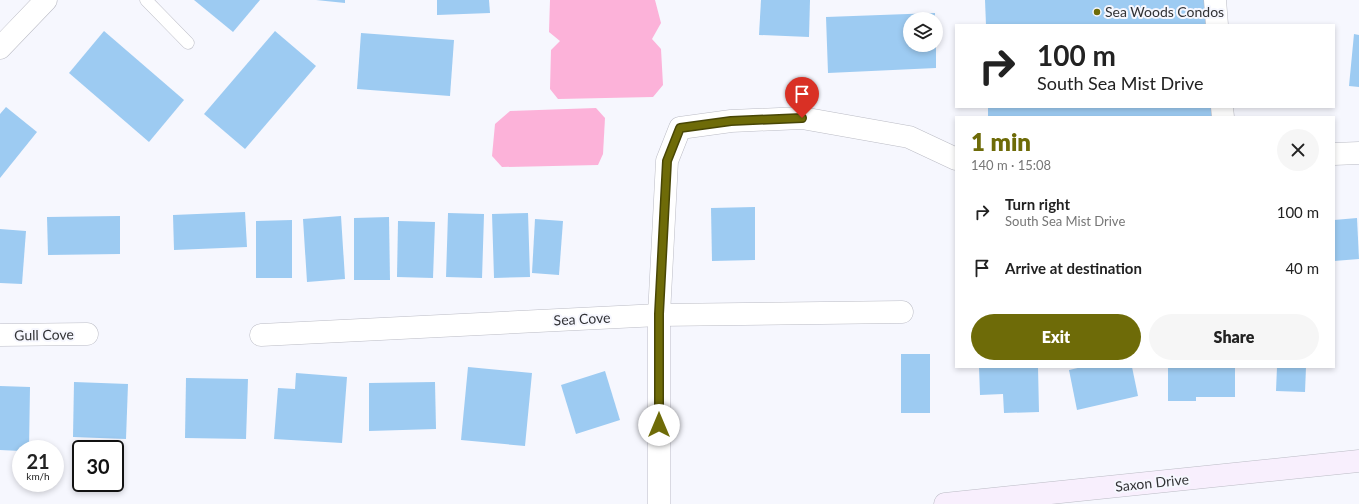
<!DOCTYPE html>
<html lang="en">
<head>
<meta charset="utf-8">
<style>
	body { margin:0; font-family:Lato,sans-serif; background:#f6f6f6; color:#222; height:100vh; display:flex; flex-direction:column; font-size:15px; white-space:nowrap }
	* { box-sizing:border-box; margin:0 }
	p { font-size:13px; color:#767676 }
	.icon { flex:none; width:22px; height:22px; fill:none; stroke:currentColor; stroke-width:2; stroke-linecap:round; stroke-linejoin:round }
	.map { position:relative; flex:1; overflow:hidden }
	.side { position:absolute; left:955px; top:116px; width:380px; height:252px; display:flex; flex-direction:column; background:#fff; border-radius:0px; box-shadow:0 2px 6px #0003 }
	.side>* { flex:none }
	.top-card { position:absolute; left:955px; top:24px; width:380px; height:84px; border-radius:0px; box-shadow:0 2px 6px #0003; background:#fff; color:#222; overflow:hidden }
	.controls { position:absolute; left:903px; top:12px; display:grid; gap:8px }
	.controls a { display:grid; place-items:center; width:40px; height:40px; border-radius:50%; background:#fff; box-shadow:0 2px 6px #0003; font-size:20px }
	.speed { position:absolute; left:12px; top:440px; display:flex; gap:8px; font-size:20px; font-weight:700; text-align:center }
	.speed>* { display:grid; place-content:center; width:52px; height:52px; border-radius:50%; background:#fff; box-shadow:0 2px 6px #0003; line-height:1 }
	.speed small { font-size:10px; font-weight:400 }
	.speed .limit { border:2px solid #111; border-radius:6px; background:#fff; color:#111 }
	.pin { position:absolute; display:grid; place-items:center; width:34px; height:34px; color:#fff; margin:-41px -17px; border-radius:50% 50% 50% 0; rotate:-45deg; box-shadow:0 0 4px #0007 }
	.pin .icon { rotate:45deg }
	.me { position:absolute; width:44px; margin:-22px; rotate:0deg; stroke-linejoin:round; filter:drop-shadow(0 0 3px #0008) }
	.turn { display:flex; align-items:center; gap:14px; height:84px; padding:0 16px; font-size:18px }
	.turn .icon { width:52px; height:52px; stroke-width:2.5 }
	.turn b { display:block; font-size:28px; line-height:34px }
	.round { display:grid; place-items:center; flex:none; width:42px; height:42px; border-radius:21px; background:#f6f6f6 }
	.head { display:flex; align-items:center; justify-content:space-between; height:68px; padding:0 16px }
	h1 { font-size:24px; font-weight:800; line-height:30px; color:#6e6b08 }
	.button { display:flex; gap:8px; margin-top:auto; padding:8px 16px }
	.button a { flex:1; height:46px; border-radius:24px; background:#6e6b08; color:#fff; font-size:16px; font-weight:800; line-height:46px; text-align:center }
	.button a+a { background:#f6f6f6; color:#222 }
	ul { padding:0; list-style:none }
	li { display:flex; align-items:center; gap:12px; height:56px; padding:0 16px }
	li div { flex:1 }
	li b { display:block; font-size:15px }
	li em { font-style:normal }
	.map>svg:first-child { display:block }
	.green { fill:#fcb2d9 }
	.building { fill:#9dcbf2 }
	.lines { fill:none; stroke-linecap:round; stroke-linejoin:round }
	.lane-casing { stroke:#bbbcc5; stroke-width:13 }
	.street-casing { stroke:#bbbcc5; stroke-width:23 }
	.secondary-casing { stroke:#bbbcc5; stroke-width:23 }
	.lane { stroke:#fff; stroke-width:12 }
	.street { stroke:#fff; stroke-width:22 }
	.secondary { stroke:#f8effd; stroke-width:22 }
	.route-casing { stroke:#484605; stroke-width:10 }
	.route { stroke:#6e6b08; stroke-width:7 }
	.poi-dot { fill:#6e6b08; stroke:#f6f7fe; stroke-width:1.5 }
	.labels { text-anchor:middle; stroke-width:4; stroke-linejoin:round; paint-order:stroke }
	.poi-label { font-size:14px; fill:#313235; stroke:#f6f7fe; text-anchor:start }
	.street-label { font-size:14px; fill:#313235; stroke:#f6f7fe }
</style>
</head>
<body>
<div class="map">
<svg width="1359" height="504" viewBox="0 0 1359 504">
	<rect width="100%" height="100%" fill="#f6f7fe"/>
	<!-- green -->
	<g class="green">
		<path d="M550,0H655L661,23L652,39L661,49L663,85L653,97L558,99L550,89L551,50L560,41L549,32Z"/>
		<path d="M596,108L605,118L603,154L598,165L502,167L492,156L495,124L510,111Z"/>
	</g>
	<!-- building -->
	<g class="building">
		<path d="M194,0H260L233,32Z"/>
		<path d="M316,0H345V3Z"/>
		<path d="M437,0H489L490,13L437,15Z"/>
		<path d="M761,0H810L809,37L759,35Z"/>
		<path d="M985,0H1208L1210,25H986Z"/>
		<path d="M935,13V19H910V45H936V68L828,73L826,17Z"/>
		<path d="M104,31L184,100L149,142L69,73Z"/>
		<path d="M275,31L316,66L245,149L204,114Z"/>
		<path d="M361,33L454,40L450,96L357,89Z"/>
		<path d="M1354,34L1359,35V87L1349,86Z"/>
		<path d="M6,107L37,132L0,178V114Z"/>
		<path d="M988,107H1215L1216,117H988Z"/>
		<path d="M755,207V260L712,261L711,208Z"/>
		<path d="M245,212L247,247L174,250L173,215Z"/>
		<path d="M448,213L484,214L482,278L446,277Z"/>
		<path d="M528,213L530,277L494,278L492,214Z"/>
		<path d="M120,216V254L48,255L47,217Z"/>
		<path d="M341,216L345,279L307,282L303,219Z"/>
		<path d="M389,217L390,280H354V218Z"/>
		<path d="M1357,218L1359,259L1334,261V220Z"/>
		<path d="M535,219L563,221L559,275L532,273Z"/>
		<path d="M292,220V278H256V221Z"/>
		<path d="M398,221L435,222L433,278L397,277Z"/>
		<path d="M0,229L26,231L22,284L0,283Z"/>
		<rect x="901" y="354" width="29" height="59"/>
		<path d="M468,367L532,373L525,446L461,440Z"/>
		<path d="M979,367H1038L1039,412L1004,413L1003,394L980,395Z"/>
		<path d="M1082,367H1132L1138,396L1077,410L1069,370Z"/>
		<path d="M1168,367H1235V397H1196V401H1168Z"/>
		<path d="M1277,367H1306L1305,392L1276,391Z"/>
		<path d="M605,371L620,420L576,434L561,385Z"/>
		<path d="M296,373L347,377L342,443L274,439L278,388L295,389Z"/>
		<path d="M186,378L248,379L246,439L185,438Z"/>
		<path d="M74,382L128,384L126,439L73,437Z"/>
		<path d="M435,382L436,429L369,431V383Z"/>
		<path d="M0,386L30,387L29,449H21V451L0,450Z"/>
	</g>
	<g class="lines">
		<!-- lane casing -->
		<g class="lane-casing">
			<path id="lane" d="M146,0L188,43"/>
		</g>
		<!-- street casing -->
		<g class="street-casing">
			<g id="street">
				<path d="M1215,0L1217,25"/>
				<path d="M0,48L46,0"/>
				<path d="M1222,107L1223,117"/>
				<path d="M1334,154L1359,153"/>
				<path d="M0,335L87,334"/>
				<path d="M261,335L659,315L902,312"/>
				<path d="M659,504V315L667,161L680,128L731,121L802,118L909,137L956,159"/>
			</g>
		</g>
		<!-- secondary casing -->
		<g class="secondary-casing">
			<path id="secondary" d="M945,504L1359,461"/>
		</g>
		<!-- lane -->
		<use href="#lane" class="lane"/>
		<!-- street -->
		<use href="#street" class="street"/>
		<!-- secondary -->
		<use href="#secondary" class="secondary"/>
	</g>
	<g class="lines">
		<!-- route casing -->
		<g class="route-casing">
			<path id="route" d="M659,425V314L667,161L680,128L731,121L802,118"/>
		</g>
		<!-- route -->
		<use href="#route" class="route"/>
	</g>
	<!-- markers -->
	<circle class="poi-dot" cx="1097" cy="12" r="4"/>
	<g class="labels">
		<!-- poi labels -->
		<g class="poi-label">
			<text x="1105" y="17">Sea Woods Condos</text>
		</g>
		<!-- street labels -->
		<g class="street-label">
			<text transform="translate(582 319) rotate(-3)" y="5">Sea Cove</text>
			<text transform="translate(44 335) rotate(-1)" y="5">Gull Cove</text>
			<text transform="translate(1152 483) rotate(-6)" y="5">Saxon Drive</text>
		</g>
	</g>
</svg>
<div class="controls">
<a><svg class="icon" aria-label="layers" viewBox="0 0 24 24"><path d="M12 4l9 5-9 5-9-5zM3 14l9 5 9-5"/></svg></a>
</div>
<div class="speed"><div>21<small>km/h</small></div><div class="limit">30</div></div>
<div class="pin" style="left:802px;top:118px;background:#d93025"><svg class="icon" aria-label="arrive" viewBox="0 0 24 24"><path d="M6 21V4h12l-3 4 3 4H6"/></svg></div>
<svg class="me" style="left:659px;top:425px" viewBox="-20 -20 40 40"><circle r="19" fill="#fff"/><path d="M0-13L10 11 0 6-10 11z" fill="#6e6b08"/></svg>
<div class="top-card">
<div class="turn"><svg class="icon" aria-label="right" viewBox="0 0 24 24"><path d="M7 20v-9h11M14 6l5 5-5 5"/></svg><div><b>100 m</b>South Sea Mist Drive</div></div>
</div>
<section class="side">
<div class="head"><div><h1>1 min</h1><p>140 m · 15:08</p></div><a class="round"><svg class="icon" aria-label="close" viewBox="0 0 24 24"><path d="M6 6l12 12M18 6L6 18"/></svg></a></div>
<ul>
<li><svg class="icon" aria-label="right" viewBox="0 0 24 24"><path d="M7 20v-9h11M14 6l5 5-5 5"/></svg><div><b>Turn right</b><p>South Sea Mist Drive</p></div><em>100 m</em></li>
<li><svg class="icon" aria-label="arrive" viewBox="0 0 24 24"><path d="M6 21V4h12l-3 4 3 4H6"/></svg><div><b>Arrive at destination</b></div><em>40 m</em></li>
</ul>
<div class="button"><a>Exit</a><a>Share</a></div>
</section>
</div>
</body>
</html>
